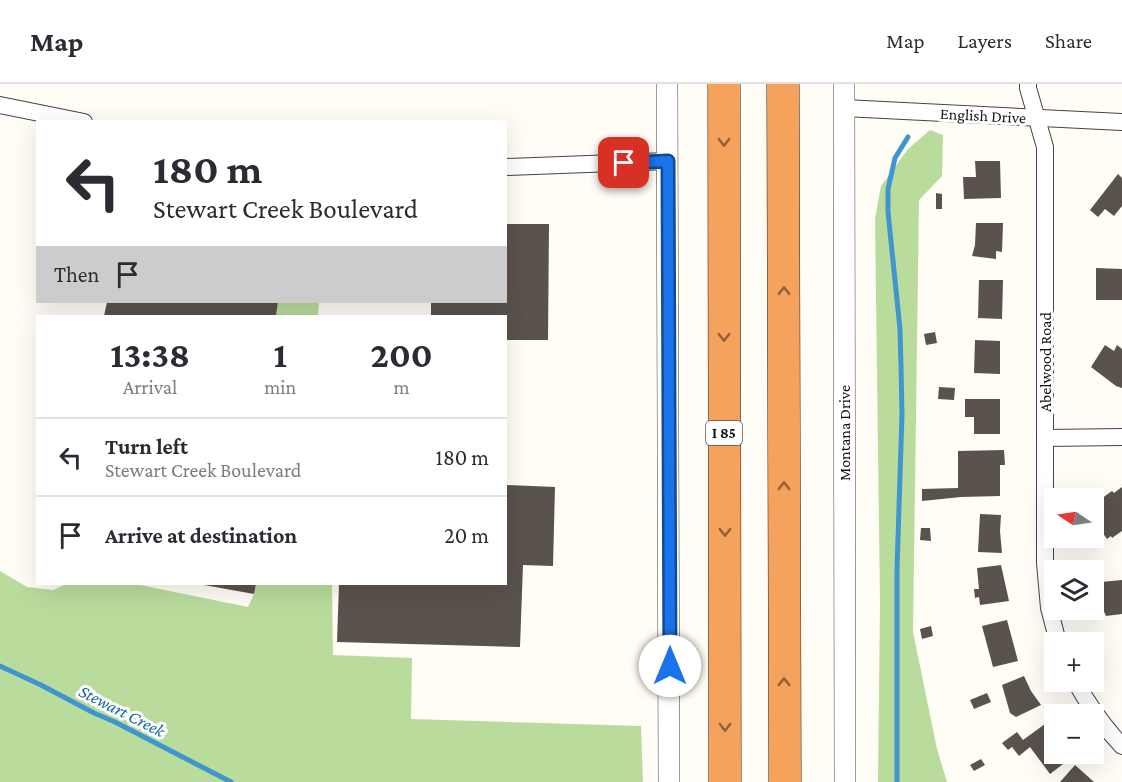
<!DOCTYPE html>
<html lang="en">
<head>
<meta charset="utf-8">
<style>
	body { margin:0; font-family:"Crimson Pro",serif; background:#f7f7f7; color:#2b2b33; height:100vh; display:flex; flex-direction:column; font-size:22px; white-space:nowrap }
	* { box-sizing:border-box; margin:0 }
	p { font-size:20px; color:#7c7c81 }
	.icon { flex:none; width:33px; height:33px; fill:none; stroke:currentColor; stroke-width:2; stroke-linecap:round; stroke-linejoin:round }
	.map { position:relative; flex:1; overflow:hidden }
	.drawer { position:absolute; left:36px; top:231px; width:471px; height:270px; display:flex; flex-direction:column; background:#fff; border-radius:0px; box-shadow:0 6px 24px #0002 }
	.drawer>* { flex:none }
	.hud { position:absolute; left:36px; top:36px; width:471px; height:183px; border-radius:0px; box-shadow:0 6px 24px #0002; background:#fff; color:#2b2b33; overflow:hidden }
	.needle { width:39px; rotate:283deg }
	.buttons { position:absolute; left:1044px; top:404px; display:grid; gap:12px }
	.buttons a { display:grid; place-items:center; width:60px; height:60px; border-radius:0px; background:#fff; box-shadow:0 6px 24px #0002; font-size:30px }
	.pin { position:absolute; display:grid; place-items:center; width:51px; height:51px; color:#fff; margin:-26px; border-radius:12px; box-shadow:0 3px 9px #0006 }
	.me { position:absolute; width:66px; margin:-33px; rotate:0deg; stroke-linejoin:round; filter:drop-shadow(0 0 4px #0008) }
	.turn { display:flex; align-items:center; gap:21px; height:126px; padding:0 18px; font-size:27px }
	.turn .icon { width:78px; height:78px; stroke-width:2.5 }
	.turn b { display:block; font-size:42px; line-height:51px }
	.then { display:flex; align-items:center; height:57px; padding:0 18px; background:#0003; gap:12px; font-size:22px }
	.eta { display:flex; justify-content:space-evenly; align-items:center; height:102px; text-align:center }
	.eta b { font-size:36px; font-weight:700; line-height:42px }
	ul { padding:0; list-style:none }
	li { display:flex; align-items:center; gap:18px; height:78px; padding:0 18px; border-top:2px solid #e1e1e2 }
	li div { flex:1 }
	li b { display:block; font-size:22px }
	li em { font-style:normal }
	header { display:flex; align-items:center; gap:36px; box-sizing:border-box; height:84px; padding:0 30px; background:#fff; border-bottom:2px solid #e1e1e2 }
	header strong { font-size:28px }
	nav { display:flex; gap:33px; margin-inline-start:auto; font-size:21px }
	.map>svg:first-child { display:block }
	.forest { fill:#b9dc9c }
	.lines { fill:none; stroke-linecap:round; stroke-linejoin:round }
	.stream { stroke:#3f96cf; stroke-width:5 }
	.building { fill:#5a524d }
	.minor-casing { stroke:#444; stroke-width:18 }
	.tertiary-casing { stroke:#444; stroke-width:22 }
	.motorway-casing { stroke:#222; stroke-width:33 }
	.minor { stroke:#fff; stroke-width:16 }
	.tertiary { stroke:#fff; stroke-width:21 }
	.motorway { stroke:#f5a25d; stroke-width:32 }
	.oneway { stroke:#8e613b }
	.route-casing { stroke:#114b97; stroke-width:15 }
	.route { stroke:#1a73e8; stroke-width:10 }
	.labels { text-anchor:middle; stroke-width:6; stroke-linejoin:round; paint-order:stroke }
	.shield { fill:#fff; stroke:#585858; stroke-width:1.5 }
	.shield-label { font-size:15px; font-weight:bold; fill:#111 }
	.street-label { font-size:16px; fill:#111; stroke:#fff }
	.water-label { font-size:18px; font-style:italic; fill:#1768a6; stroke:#fff }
</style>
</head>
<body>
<header>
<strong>Map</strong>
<nav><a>Map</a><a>Layers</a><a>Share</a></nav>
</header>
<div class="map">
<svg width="1122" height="698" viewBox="0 0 1122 698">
	<rect width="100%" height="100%" fill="#fffdf5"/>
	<!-- forest -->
	<g class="forest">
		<path d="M930,46L943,51L942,92L919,116L913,548L937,665L947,698H878L880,519L875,135L881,102L908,65Z"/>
		<path d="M278,218H319L318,232H276Z"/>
		<path d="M0,487L27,503L53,506L66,500H135L248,523L254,510L256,500H332L333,571L412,574L411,635L641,642L643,698H0Z"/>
	</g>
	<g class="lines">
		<!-- stream -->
		<g class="stream">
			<path d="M0,582L41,601L94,629L115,638L231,698"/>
			<path d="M897,698V486L902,330L901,282L900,245L888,128V105L895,74L908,53"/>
		</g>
	</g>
	<!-- building -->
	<g class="building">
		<path d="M975,77H1000L1001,114L964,115L963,93H976Z"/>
		<path d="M1118,90L1122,94V122L1114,132L1105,125L1098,133L1090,126Z"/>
		<path d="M936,109L942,110V125H936Z"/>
		<path d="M976,139H1003L1002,168L996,167V175L972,172L975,161Z"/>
		<path d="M506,140H549L548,256H506V232H431V218H506Z"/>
		<path d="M1096,184L1122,185V216H1096Z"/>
		<path d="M979,196H1003L1002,235L978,234Z"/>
		<path d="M107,218H278L276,232H104Z"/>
		<path d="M935,248L937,259L926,261L924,250Z"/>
		<path d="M975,256L1000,257V290L974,289Z"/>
		<path d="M1105,261L1114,267L1117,261L1122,265V304L1116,302L1091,283Z"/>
		<path d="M939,303L955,304L954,316L938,315Z"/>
		<path d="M965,315H1000V350H974V333H965Z"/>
		<path d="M1004,366L1005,381H1000V412L961,413L922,417V405L958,404V367Z"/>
		<path d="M506,401L555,403L553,482L523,481L520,563L337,558L339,500H506Z"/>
		<path d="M1122,403V447L1112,454L1111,452L1107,455L1102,448L1095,452L1094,449V420L1112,407L1114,409Z"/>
		<path d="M980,430L1001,431L1000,447L1002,469L978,468Z"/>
		<path d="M921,444H930L931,457L920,456Z"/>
		<path d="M1001,481L1009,517L980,521L979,513L975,514L974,505H979L977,484Z"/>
		<path d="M1122,496V530L1106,532L1102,523L1101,510V498Z"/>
		<path d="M204,500H256L254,510L204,501Z"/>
		<path d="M1007,536L1018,577L993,583L982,542Z"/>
		<path d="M931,542L933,552L922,555L920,545Z"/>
		<path d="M1024,592L1031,607L1041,621L1016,633L1010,629L1002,601Z"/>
		<path d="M987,609L991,618L974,625L970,616Z"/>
		<path d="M1045,640L1054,652V669H1067L1071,674L1050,690L1030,663L1019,672L1012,663L1008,666L1002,659L1017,648L1023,656Z"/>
		<path d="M981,675L985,681L974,687L970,681Z"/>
		<path d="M1075,681L1094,698H1060Z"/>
	</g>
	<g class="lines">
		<!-- minor casing -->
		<g class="minor-casing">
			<g id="minor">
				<path d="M1028,0V4L1045,63V479L1049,524L1058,558"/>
				<path d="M0,21L84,38"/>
				<path d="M844,24L1122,38"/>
				<path d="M506,83L668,77"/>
				<path d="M1045,354L1122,353"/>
				<path d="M1075,597C1088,620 1103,642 1122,662"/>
			</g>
		</g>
		<!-- tertiary casing -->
		<g class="tertiary-casing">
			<g id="tertiary">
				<path d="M667,0L669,698"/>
				<path d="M844,0L845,698"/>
			</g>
		</g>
		<!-- motorway casing -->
		<g class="motorway-casing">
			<g id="motorway">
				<path d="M724,0L725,698"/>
				<path d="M783,0L785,698"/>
			</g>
		</g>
		<!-- minor -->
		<use href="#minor" class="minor"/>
		<!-- tertiary -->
		<use href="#tertiary" class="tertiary"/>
		<!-- motorway -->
		<use href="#motorway" class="motorway"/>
	</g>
	<!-- one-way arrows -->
	<defs><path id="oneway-chevron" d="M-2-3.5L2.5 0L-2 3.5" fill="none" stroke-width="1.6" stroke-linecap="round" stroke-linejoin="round" transform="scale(1.5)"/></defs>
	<g class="oneway">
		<use href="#oneway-chevron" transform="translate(724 58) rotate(90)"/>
		<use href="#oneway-chevron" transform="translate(784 207) rotate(-90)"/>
		<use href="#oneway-chevron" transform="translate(724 253) rotate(90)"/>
		<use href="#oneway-chevron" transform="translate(784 402) rotate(-90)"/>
		<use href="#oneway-chevron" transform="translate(725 448) rotate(90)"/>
		<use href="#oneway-chevron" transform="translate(784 598) rotate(-90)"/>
		<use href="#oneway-chevron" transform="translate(725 643) rotate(90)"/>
	</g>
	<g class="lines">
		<!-- route casing -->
		<g class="route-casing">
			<path id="route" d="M624,79L668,77L670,582"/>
		</g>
		<!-- route -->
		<use href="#route" class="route"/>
	</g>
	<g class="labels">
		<!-- shield labels -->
		<rect class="shield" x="706" y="337" width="36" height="24" rx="4.5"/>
		<g class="shield-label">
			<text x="724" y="354">I 85</text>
		</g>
		<!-- street labels -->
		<g class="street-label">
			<text transform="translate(983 31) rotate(3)" y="6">English Drive</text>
			<text transform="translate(1045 278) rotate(-90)" y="6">Abelwood Road</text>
			<text transform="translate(844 349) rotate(-90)" y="6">Montana Drive</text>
		</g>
		<!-- water labels -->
		<g class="water-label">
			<text transform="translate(122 627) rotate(27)" y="6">Stewart Creek</text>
		</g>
	</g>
</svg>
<div class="buttons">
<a><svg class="needle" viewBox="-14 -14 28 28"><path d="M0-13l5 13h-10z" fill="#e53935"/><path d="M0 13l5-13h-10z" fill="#7c7c81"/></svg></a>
<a><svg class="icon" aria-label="layers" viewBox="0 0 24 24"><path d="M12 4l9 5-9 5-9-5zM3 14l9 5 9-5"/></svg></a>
<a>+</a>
<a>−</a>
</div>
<div class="pin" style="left:624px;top:79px;background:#d93025"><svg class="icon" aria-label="arrive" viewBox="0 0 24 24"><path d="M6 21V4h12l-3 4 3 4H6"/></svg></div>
<svg class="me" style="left:670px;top:582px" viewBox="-20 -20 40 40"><circle r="19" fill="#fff"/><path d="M0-13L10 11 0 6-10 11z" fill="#1a73e8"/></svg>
<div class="hud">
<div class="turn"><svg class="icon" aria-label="left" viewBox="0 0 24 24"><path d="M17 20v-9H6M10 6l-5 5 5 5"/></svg><div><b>180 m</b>Stewart Creek Boulevard</div></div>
<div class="then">Then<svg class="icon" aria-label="arrive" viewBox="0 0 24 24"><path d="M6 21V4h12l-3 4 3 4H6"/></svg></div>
</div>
<section class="drawer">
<div class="eta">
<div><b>13:38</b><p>Arrival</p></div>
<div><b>1</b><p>min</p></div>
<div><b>200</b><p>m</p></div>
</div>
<ul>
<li><svg class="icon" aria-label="left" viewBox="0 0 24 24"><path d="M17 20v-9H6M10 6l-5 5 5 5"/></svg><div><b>Turn left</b><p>Stewart Creek Boulevard</p></div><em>180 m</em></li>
<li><svg class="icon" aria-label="arrive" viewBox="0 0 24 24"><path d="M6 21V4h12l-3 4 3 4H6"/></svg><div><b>Arrive at destination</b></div><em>20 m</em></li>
</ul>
</section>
</div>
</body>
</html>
